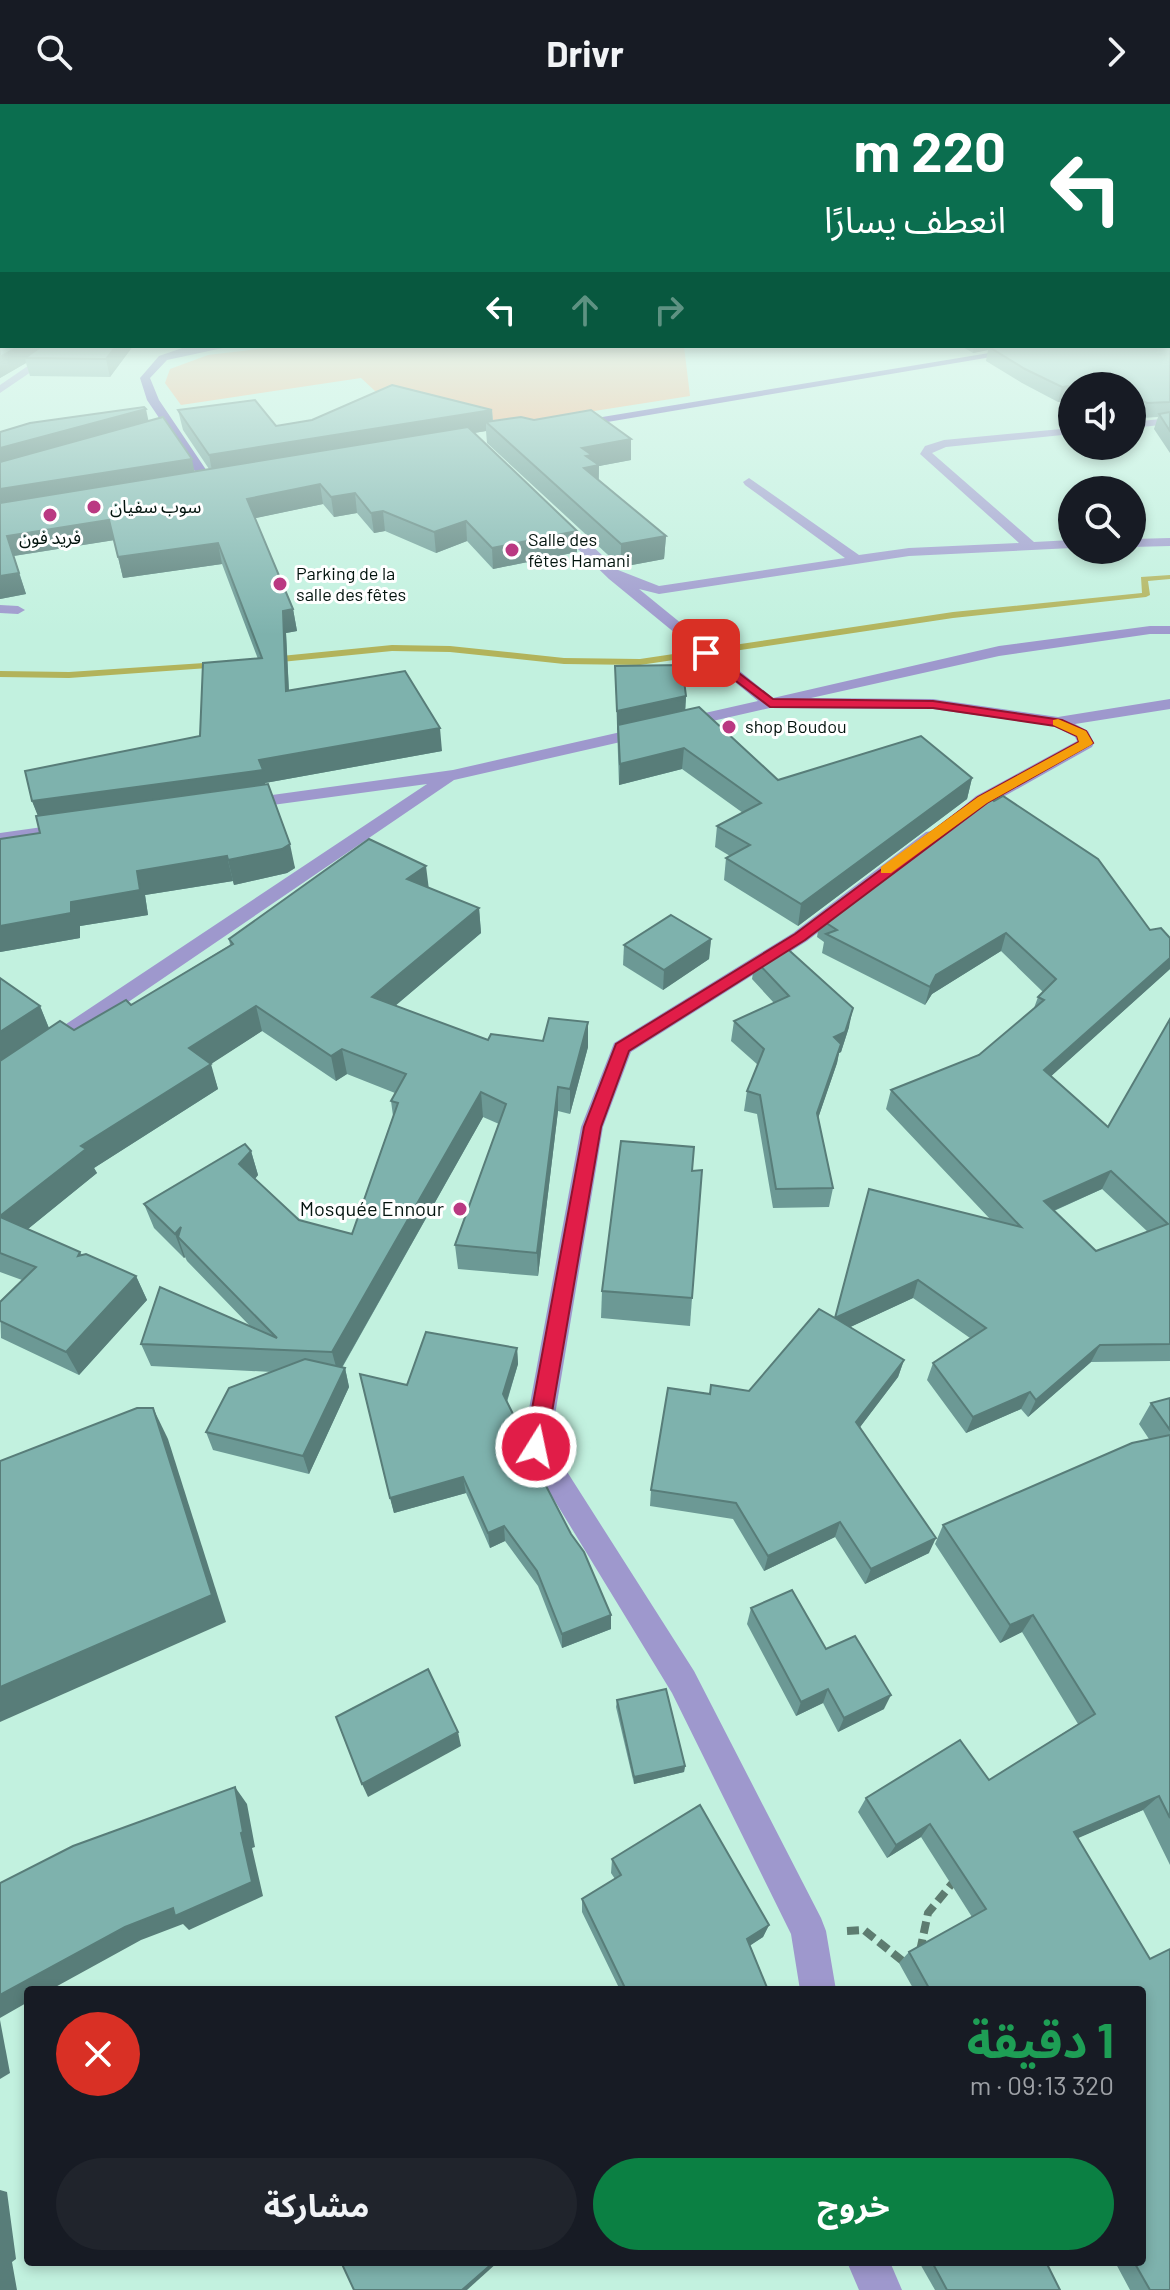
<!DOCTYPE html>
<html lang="ar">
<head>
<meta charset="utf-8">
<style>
	body { margin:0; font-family:Barlow,"Noto Sans Arabic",sans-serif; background:#20242c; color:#f1f3f6; direction:rtl; height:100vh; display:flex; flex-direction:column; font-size:30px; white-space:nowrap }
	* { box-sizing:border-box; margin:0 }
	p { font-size:26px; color:#9ea1a6 }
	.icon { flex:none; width:44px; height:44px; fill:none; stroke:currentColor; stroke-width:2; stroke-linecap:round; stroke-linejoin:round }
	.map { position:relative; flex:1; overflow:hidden; direction:ltr }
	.sheet { position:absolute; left:24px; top:1882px; width:1122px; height:280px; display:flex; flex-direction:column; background:#171b24; border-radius:8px; box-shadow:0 4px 12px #0003; direction:rtl }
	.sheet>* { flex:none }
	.banner { position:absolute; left:0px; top:0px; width:1170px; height:244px; box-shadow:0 4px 12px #0003; direction:rtl; background:#0b6e4f; color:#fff; overflow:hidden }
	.fabs { position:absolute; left:1058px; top:268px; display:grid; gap:16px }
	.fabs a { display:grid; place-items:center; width:88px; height:88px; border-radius:50%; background:#171b24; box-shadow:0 4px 12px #0003; font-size:40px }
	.pin { position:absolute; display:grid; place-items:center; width:68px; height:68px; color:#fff; margin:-34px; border-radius:16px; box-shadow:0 4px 12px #0006 }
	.me { position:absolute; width:88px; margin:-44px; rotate:10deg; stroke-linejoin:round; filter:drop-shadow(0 0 6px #0008) }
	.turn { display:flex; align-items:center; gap:28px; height:168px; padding:0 32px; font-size:36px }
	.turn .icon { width:104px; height:104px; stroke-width:2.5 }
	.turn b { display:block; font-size:56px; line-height:68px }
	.lanes { display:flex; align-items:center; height:76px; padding:0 32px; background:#0003; justify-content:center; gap:40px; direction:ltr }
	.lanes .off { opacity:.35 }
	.round { display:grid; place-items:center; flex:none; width:84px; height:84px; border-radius:42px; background:#20242c }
	.head { display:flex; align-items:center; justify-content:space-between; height:136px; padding:0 32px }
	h1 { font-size:48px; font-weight:700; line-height:60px; color:#1e9e55 }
	.cta { display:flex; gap:16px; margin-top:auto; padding:16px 32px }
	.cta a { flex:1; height:92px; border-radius:48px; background:#0b8043; color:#fff; font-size:32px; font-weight:700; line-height:92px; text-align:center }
	.cta a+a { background:#20242c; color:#f1f3f6 }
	header { display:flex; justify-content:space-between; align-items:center; height:104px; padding:0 32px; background:#171b24; font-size:36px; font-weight:700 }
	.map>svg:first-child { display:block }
	.green { fill:#fdad81 }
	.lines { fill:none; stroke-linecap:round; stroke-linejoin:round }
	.stream { fill:#b2b35b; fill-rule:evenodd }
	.path { stroke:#5d7c70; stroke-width:8; stroke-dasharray:12 6; stroke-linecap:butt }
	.minor { fill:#9e98cd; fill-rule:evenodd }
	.major { fill:#6653b2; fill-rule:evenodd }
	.wall { fill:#6c9995; fill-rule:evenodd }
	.shaded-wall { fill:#587d79 }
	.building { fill:#7eb2ad; stroke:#587d79; stroke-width:2; fill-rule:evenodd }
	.route { fill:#e11d48; stroke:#92132f; stroke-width:2 }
	.slow { fill:#f59e0b }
	.poi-dot { fill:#ba3982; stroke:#fff; stroke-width:3 }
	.labels { text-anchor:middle; stroke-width:6; stroke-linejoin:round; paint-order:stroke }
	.far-poi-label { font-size:18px; fill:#03140e; stroke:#fff; text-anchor:start }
	.poi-label { font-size:20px; fill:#03140e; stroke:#fff; text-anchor:end }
</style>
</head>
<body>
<header><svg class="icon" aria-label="forward" viewBox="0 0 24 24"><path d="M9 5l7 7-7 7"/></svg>Drivr<svg class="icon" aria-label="search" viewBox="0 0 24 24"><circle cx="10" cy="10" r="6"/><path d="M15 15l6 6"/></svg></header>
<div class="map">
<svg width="1170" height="2186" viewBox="0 0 1170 2186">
	<rect width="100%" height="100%" fill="#c2f1df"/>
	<!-- green -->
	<path class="green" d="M283,242H684L690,292L467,327L387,298L361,274L181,301L165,279L170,265L208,251Z"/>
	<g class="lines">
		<!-- stream -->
		<g class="stream">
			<path d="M1170,471V475L1148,477L1150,491L1146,493L953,514L640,561L564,560L450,548L392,547L271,559L267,556L271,553L392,541L450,542L564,554L640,555L953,508L1142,489L1141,473Z"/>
			<path d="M219,558L223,561L222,563L69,574L0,573V567L69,568Z"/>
		</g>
		<!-- path -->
		<g class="path">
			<path d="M847,1827L864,1826L905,1859"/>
			<path d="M920,1847L928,1809L955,1776"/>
		</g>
		<!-- minor -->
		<g class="minor">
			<path d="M38,255L47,257L0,289V281Z"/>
			<path d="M1170,314V320L1132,324V318Z"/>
			<path d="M1072,324V330L946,343L932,349L1034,438L1072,436V444L909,452L659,490L639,485L773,594L999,542L1150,522H1170V530H1150L999,552L811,594L933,595L1058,613L1170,595V605L1075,620L1088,627L1094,639L1092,643L962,716L953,711L976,692L1077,637L1075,633L1054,622L933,605L770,604L454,676L8,980L0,983V964L427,680L242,705L236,704L233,700L236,696L453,666L758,597L609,475L550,418V412H560L618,466L659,482L845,454L745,381L743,378L749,374L859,451L909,444L1019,439L920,350L925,342L944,336Z"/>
			<path d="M1170,434V442L1132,443V435Z"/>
			<path d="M0,501L18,502L25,506L18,510L0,509Z"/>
			<path d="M71,719L80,724L77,728L0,739V729Z"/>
			<path d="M932,727L938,728L941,732L938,736L807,837L631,948L603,1023L550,1341L694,1567L821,1814L826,1827L836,1886H800L791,1830L672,1589L522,1343L581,1023L614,939L793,829L926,728Z"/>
			<path d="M847,2158H890L902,2186H859Z"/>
		</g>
		<!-- major -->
		<g class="major">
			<path d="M188,242H232L167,256L150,274L159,296L215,379L209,383L205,382L147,296L140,274L159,252Z"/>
			<path d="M1032,242H1056L572,324L566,321L572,318Z"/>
		</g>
	</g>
	<!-- wall -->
	<g class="wall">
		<path d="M0,225L2,242H133L110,273L30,272L26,259L0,274Z"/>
		<path d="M1170,225V349L1154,325L1158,313L1142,314L1132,308V282H1072V301L1065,297L1058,298L1022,279L986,257L988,246L973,249L961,242H1168Z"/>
		<path d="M178,306L276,322L492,306L493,317L631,356L599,362V376L666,432L664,455L621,463L487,339L486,327L474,329L577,427V448L493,465L467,437L436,449L385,427L374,429L357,409L334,413L323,400L255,414L293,505L297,527L286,529L289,587L442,647L265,679L295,764L287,769L234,781L233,777L145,791L148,811L80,822V834L0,848V735L40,729L38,711L32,697L200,632L258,555L222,460L123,474L114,436L14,452L26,490L0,495V328L148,317L194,367L209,365L183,326Z"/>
		<path d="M615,562L686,592L685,606L778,676L972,674L967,695L798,822L724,776L726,754L730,752L715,743L717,722L743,709L682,665L619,681Z"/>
		<path d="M987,691L1170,865L1051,972L1108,1023L1170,915V1257L1091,1258L1028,1313L1021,1305L966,1329L927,1276L933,1259L970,1234L913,1194L850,1223L904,1256L898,1273L860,1323L929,1449L865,1480L835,1433L764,1467L733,1415L650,1402L651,1386L710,1290L749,1287L835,1214L990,1115L886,1005L891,986L979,951L1034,904L1038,893L1043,888L1001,847L932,890L925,901L822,849L824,838L817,833L820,815ZM1102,1085L1148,1128L1096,1147L1054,1107Z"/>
		<path d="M429,784L479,804L481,829L395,902L488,936L543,937L588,918V943L570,1010L558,1007L538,1172L458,1165L455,1141L499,1020L483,1013L342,1264H345L349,1283L309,1370L213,1346L206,1328L272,1268L151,1262L141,1240L250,1222L187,1157L185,1153L184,1154L154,1124L144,1100L251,1047L258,1071L255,1075L299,1116L352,1130L393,1012L391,997L395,989L347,970L336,977L262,927L210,960L218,985L94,1064L97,1069L28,1125L80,1148L82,1151L136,1172L147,1196L79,1271L1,1234L0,1198L22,1176L0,1168V874L40,902L49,924L74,926L131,901L230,841L229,835Z"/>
		<path d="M711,835L709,855L663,886L623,861L624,841Z"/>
		<path d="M755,856L849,923L841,948L839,949L837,959L818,1014L833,1084L829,1103L773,1104L757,1010L744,1007L747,987L758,961L731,937L734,917L774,899L752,875Z"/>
		<path d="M692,1067V1194L690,1222L601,1214L602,1187Z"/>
		<path d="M517,1244L518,1260L507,1298L519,1322V1330L611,1525L562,1544L538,1482L505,1437L490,1444L466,1389L394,1409L360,1270L407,1281Z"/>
		<path d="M1170,1294V1761L1143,1706L1077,1734L1150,1855L1170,1845V2186H1130L1115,2158H1142V1886H914L899,1859L909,1848L972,1813L921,1733L887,1754L858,1708L866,1694L960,1636L989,1676L1078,1620L1022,1528L1000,1539L935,1440L943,1421L1132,1339L1149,1335L1139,1320L1151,1299Z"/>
		<path d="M751,1504L826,1545L884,1605L838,1628L823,1599L796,1612L747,1520Z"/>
		<path d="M617,1596L685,1662L684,1668L634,1680L616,1603Z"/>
		<path d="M612,1755L769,1821L763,1833L750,1841L768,1886H620L582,1808V1795L615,1775L611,1769Z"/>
		<path d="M919,2158H1046L1060,2186H935Z"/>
	</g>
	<!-- shaded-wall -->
	<g class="shaded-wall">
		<path d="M20,242H36L39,252L25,254L26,259L0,274V253Z"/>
		<path d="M116,242H133L110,273L106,255Z"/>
		<path d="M974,242H1013L989,243L988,246L973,249Z"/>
		<path d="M1069,282L1065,297L1058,298L1062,283Z"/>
		<path d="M146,305L150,324L0,365V344Z"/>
		<path d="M492,306L493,325L486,318V327L213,372L209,351Z"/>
		<path d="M631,335V356L599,362L598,383L584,386L582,344Z"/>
		<path d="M192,355L196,375L0,406V385Z"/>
		<path d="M320,380L323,400L251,415L247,395Z"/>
		<path d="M355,389L357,409L334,413L331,393Z"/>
		<path d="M383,407L385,427L374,429L371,409Z"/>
		<path d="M109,416L115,436L13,452L7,432Z"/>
		<path d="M466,417L467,437L436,449L434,428Z"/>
		<path d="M577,427V448L493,465L492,444Z"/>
		<path d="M666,432L664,455L621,463V440Z"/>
		<path d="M218,439L222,460L123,474L118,453Z"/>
		<path d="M19,469L26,490L0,495V472Z"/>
		<path d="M293,505L297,527L286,529L290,610L286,587L283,507Z"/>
		<path d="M686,592L685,611L617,626V607Z"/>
		<path d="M440,624L442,647L265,679L267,689L41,720L32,697Z"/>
		<path d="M684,644L682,665L619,681L620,660Z"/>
		<path d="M972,674L967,695L798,822L801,800Z"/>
		<path d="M290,740L295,764L287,769L234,781L228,756Z"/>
		<path d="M227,752L233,777L145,791L148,811L80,822V834L0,848V822L71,798L137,767Z"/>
		<path d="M426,762L429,786L407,775Z"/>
		<path d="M479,804L481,829L376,918L372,893Z"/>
		<path d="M1006,829L1001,847L932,890L925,901L930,883L936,871Z"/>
		<path d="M711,835L709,855L663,886L664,866Z"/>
		<path d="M1170,854V865L1038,984L1044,966Z"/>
		<path d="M40,902L50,927L0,960V928Z"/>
		<path d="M256,902L262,927L205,964L211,960L218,985L94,1064L97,1069L13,1137L0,1112L189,944Z"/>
		<path d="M853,904L849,923L841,948L839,949L837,959L813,1029L834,933Z"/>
		<path d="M588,918V943L570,1010V985Z"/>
		<path d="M342,945L347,970L336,977L331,952Z"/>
		<path d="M558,983V1007L538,1172L537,1149Z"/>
		<path d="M481,988L483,1013L338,1270L332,1248Z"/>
		<path d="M251,1047L258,1071L247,1084L239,1060Z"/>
		<path d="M1111,1067L1102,1085L1037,1114L1044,1097Z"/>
		<path d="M181,1123L178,1133L185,1153L184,1154L175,1130Z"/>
		<path d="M136,1172L147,1196L79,1271L66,1248Z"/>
		<path d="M918,1176L913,1194L831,1232L835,1214Z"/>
		<path d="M1100,1241L1091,1258L1028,1313L1036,1296Z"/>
		<path d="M517,1244L518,1260L504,1306L503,1290Z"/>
		<path d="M904,1256L898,1273L851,1335L856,1318Z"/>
		<path d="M345,1264L349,1283L309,1370L303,1352Z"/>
		<path d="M1030,1288L1021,1305L966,1329L973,1313Z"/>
		<path d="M153,1304L168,1335L226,1518L0,1618V1583Z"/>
		<path d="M463,1373L466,1389L394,1409L390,1394Z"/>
		<path d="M840,1418L835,1433L764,1467L768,1452Z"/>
		<path d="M504,1422L505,1437L490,1444L488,1429Z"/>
		<path d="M936,1434L929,1449L865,1480L871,1465Z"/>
		<path d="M611,1511V1525L562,1544V1530Z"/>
		<path d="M1033,1511L1022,1528L1000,1539L1010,1521Z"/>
		<path d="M828,1585L823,1599L796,1612L801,1598Z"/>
		<path d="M891,1591L884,1605L838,1628L844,1614Z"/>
		<path d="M458,1628L461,1642L368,1693L362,1680Z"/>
		<path d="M685,1662L684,1668L634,1680V1673Z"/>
		<path d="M235,1683L247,1700L255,1743L252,1744L263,1792L189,1826L183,1820L141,1836L50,1886H28V1898L0,1914V1891L241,1729Z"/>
		<path d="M1159,1692L1143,1706L1060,1742L1074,1728Z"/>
		<path d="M930,1720L921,1733L887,1754L896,1741Z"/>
		<path d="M769,1821L763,1833L742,1847L747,1835Z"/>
		<path d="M0,1916L10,1969L0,1975Z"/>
		<path d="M0,2086L7,2088L16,2155L12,2158L17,2186H0Z"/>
		<path d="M494,2158H498L467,2186H462Z"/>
	</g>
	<!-- building -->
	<g class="building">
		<path d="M0,225H2V242H20L0,253Z"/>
		<path d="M1168,225H1170V298L1147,299L1135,293L1132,294V282H1072V284L1069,282L1062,283L1025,265L989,243L1168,242Z"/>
		<path d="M42,242H116L106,255L25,254Z"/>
		<path d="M392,281L492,306L209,351L178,306L255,296L276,322L312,316Z"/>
		<path d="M144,303L146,305L0,344V328L30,319Z"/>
		<path d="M591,306L631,335L582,344L592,351L586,352L599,361L584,364L666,432L621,440L486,318L521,313L534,316Z"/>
		<path d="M1170,308V327L1159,310Z"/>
		<path d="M163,313L192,355L0,385V358Z"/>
		<path d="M468,323L577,427L492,444L466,417L434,428L383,407L371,409L355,389L331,393L320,380L247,395L293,505L283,507L286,587L405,567L440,624L259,656L263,666L32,697L25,667L200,632L203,559L262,554L218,439L118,453L109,416L7,432L19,469L0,472V399Z"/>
		<path d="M682,561L686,592L617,607L615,562Z"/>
		<path d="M699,603L778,676L921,632L972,674L801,800L726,754L750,741L717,722L761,699L684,644L620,660L618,621Z"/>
		<path d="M268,680L290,740L282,745L228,756L227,752L137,767L140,786L71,798V809L0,822V735L40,729L36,712Z"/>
		<path d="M987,691L994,697L1003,692L1098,755L1150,826L1161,824L1170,834V854L1044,966L1108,1023L1170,915V1240L1100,1241L1036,1296L1030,1288L973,1313L933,1259L986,1224L918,1176L835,1214L904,1256L856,1318L936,1434L871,1465L840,1418L768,1452L736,1399L651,1386L668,1284L710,1290L711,1281L749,1287L819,1205L835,1214L869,1085L1021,1123L891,986L979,951L1044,896L1038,893L1056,875L1006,829L936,871L930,883L826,830L837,826L820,815ZM1111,1067L1168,1120L1096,1147L1044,1097Z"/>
		<path d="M369,735L426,762L407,775L479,804L372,893L488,936L491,930L543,937L549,914L588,918L570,985L558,983L537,1149L455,1141L506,1000L481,988L332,1248L141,1240L160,1183L277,1234L178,1133L181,1123L175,1130L144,1100L245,1040L251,1047L239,1060L299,1116L352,1130L398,999L391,997L406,970L342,945L331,952L256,902L189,944L211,960L81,1042L86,1045L0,1112V957L60,917L74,926L126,896L131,901L233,840L229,835Z"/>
		<path d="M671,811L711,835L664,866L624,841Z"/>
		<path d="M781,839L853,904L845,928L834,933L841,940L817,1009L833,1084L776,1085L760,991L747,987L764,945L734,917L789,892L755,856Z"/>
		<path d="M0,874L40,902L0,928Z"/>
		<path d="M621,1037L694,1043L692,1067L702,1066L692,1194L602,1187Z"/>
		<path d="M0,1113L80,1148L78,1152L86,1150L136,1172L66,1248L0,1217V1198L36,1163L0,1149Z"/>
		<path d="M426,1228L517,1244L503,1290L519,1322L518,1328L571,1430L584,1448L611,1511L562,1530L537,1467L504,1422L488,1429L463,1373L390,1394L360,1270L407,1281Z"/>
		<path d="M305,1255L345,1264L303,1352L206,1328L229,1284Z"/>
		<path d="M1170,1294V1326L1151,1299Z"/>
		<path d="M137,1304H153L212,1491L0,1583V1357Z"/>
		<path d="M1170,1331V1714L1159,1692L1074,1728L1150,1855L1170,1845V2186H1150L1134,2158H1142V1886H930L909,1848L986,1805L930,1720L896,1741L866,1694L960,1636L989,1676L1095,1610L1033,1511L1010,1521L943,1421L1132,1339Z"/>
		<path d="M792,1486L826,1545L855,1532L891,1591L844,1614L828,1585L801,1598L751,1504Z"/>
		<path d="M428,1565L458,1628L362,1680L336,1613Z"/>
		<path d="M666,1585L685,1662L634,1673L617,1596Z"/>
		<path d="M235,1683L243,1728L241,1729L252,1778L175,1812L173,1804L125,1823L0,1891V1779L73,1742Z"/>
		<path d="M700,1701L769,1821L747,1835L768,1886H626L582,1795L621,1771L612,1755Z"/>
		<path d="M341,2158H494L462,2186H354Z"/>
		<path d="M932,2158H1046L1060,2186H947Z"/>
	</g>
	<!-- sky -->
	<linearGradient id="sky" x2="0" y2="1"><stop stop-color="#92b4b0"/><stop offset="0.42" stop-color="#e4f9f1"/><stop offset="1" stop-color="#e4f9f1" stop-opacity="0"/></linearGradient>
	<rect width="1170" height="531" fill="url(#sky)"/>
	<!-- route -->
	<path class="route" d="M702,547H710L773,595L933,597L1062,616L1086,627L1093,639L987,699L805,836L629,947L601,1023L546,1343L543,1350L536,1352L528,1350L525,1343L584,1023L616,940L795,830L978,693L1079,638L1077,632L1055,622L933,604L770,603L702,551Z"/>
	<!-- slow -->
	<path class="slow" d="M1058,615L1086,627L1093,639L1091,641L987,699L891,769H881V763L978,693L1079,638L1077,632L1053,621V616Z"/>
	<!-- markers -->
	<g class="poi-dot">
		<circle cx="94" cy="403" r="8"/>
		<circle cx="50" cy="411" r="8"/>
		<circle cx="512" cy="446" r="8"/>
		<circle cx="280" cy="480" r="8"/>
		<circle cx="729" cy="623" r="8"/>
		<circle cx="460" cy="1105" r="8"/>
	</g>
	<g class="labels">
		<!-- far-poi labels -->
		<g class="far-poi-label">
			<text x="110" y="409">سوب سفيان</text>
			<text x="50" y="440" text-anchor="middle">فريد فون</text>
			<text x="528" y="442">Salle des<tspan x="528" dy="21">fêtes Hamani</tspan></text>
			<text x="296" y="476">Parking de la<tspan x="296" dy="21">salle des fêtes</tspan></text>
			<text x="745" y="629">shop Boudou</text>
		</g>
		<!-- poi labels -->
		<g class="poi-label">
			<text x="444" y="1112">Mosquée Ennour</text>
		</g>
	</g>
</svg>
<div class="fabs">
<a><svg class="icon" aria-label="sound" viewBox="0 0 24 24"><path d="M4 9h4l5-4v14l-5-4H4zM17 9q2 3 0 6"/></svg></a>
<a><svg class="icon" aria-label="search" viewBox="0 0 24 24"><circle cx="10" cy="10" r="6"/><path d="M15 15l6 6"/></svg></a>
</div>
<div class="pin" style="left:706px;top:549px;background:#d93025"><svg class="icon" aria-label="arrive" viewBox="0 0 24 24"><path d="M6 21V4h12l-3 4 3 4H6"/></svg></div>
<svg class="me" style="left:536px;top:1343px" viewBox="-20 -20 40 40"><circle r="17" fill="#e11d48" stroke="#fff" stroke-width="3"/><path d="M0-11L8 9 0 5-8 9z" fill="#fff"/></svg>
<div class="banner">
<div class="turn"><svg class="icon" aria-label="left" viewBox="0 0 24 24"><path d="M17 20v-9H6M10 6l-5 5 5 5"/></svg><div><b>220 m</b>انعطف يسارًا</div></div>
<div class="lanes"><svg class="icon" aria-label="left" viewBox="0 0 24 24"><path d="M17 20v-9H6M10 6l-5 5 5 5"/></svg><svg class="icon off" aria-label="ahead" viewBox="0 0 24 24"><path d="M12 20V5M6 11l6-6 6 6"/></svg><svg class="icon off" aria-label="right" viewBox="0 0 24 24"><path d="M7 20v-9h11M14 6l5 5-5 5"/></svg></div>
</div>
<section class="sheet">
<div class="head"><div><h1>1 دقيقة</h1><p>320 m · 09:13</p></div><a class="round" style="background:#d93025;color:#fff"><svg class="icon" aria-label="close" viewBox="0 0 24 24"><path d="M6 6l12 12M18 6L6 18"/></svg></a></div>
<div class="cta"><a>خروج</a><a>مشاركة</a></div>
</section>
</div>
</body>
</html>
